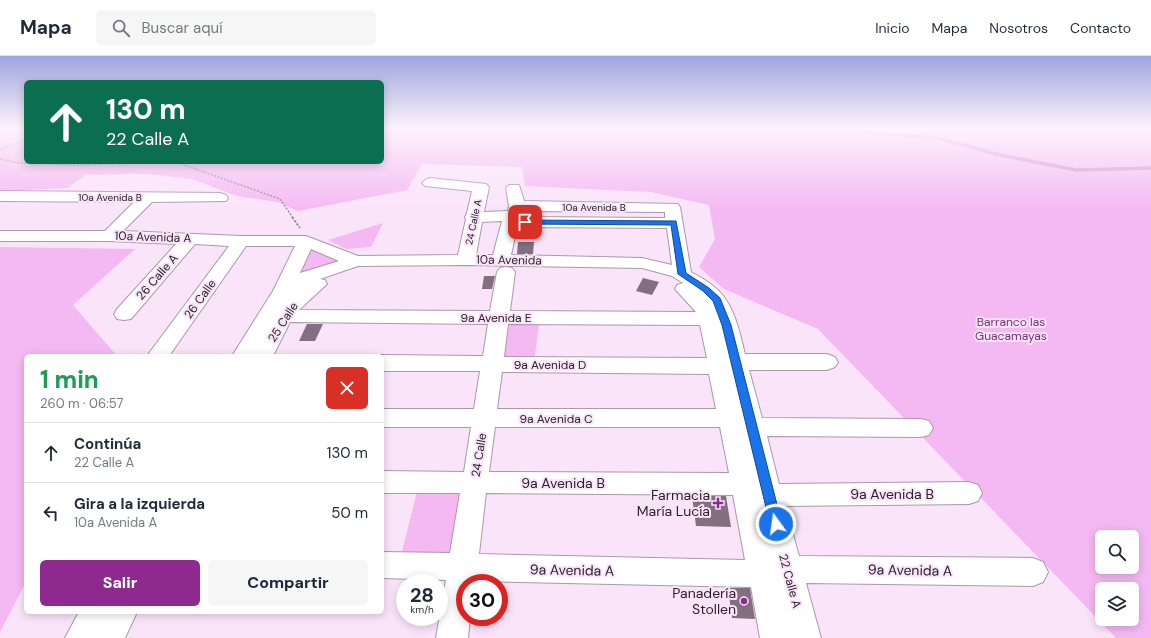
<!DOCTYPE html>
<html lang="es">
<head>
<meta charset="utf-8">
<style>
	body { margin:0; font-family:"DM Sans",sans-serif; background:#f6f6f7; color:#1f2937; height:100vh; display:flex; flex-direction:column; font-size:15px; white-space:nowrap }
	* { box-sizing:border-box; margin:0 }
	p { font-size:13px; color:#747a83 }
	.icon { flex:none; width:22px; height:22px; fill:none; stroke:currentColor; stroke-width:2; stroke-linecap:round; stroke-linejoin:round }
	.map { position:relative; flex:1; overflow:hidden }
	.drawer { position:absolute; left:24px; top:298px; width:360px; height:260px; display:flex; flex-direction:column; background:#fff; border-radius:6px; box-shadow:0 2px 10px #0003 }
	.drawer>* { flex:none }
	.banner { position:absolute; left:24px; top:24px; width:360px; height:84px; border-radius:6px; box-shadow:0 2px 10px #0003; background:#0b6e4f; color:#fff; overflow:hidden }
	.fabs { position:absolute; left:1095px; top:474px; display:grid; gap:8px }
	.fabs a { display:grid; place-items:center; width:44px; height:44px; border-radius:6px; background:#fff; box-shadow:0 2px 10px #0003; font-size:20px }
	.speed { position:absolute; left:396px; top:518px; display:flex; gap:8px; font-size:20px; font-weight:700; text-align:center }
	.speed>* { display:grid; place-content:center; width:52px; height:52px; border-radius:50%; background:#fff; box-shadow:0 2px 10px #0003; line-height:1 }
	.speed small { font-size:10px; font-weight:400 }
	.speed .limit { border:6px solid #d22; background:#fff; color:#111 }
	.pin { position:absolute; display:grid; place-items:center; width:34px; height:34px; color:#fff; margin:-17px; border-radius:8px; box-shadow:0 2px 6px #0006 }
	.me { position:absolute; width:44px; margin:-22px; rotate:346deg; stroke-linejoin:round; filter:drop-shadow(0 0 3px #0008) }
	.turn { display:flex; align-items:center; gap:14px; height:84px; padding:0 16px; font-size:18px }
	.turn .icon { width:52px; height:52px; stroke-width:2.5 }
	.turn b { display:block; font-size:28px; line-height:34px }
	.round { display:grid; place-items:center; flex:none; width:42px; height:42px; border-radius:6px; background:#f6f6f7 }
	.head { display:flex; align-items:center; justify-content:space-between; height:68px; padding:0 16px }
	h1 { font-size:24px; font-weight:800; line-height:30px; color:#1e9e55 }
	.primary-button { display:flex; gap:8px; margin-top:auto; padding:8px 16px }
	.primary-button a { flex:1; height:46px; border-radius:6px; background:#8e2990; color:#fff; font-size:16px; font-weight:800; line-height:46px; text-align:center }
	.primary-button a+a { background:#f6f6f7; color:#1f2937 }
	ul { padding:0; list-style:none }
	li { display:flex; align-items:center; gap:12px; height:60px; padding:0 16px; border-top:1px solid #e0e1e3 }
	li div { flex:1 }
	li b { display:block; font-size:15px }
	li em { font-style:normal }
	header { display:flex; align-items:center; gap:24px; box-sizing:border-box; height:56px; padding:0 20px; background:#fff; border-bottom:1px solid #e0e1e3 }
	header strong { font-size:19px }
	nav { display:flex; gap:22px; margin-inline-start:auto; font-size:14px }
	.search { width:280px; height:36px; background:#f6f6f7; display:flex; align-items:center; gap:10px; box-sizing:border-box; padding:0 14px; border-radius:6px; color:#747a83; font-size:15px }
	.map>svg:first-child { display:block }
	.green { fill:#f4b9f3; fill-rule:evenodd }
	.lines { fill:none; stroke-linecap:round; stroke-linejoin:round }
	.stream { stroke:#d08fd0; stroke-width:3.5 }
	.building { fill:#836f82 }
	.minor-casing { stroke:#ac97ac; stroke-width:2 }
	.path-far1 { stroke:#9c8c9c; stroke-width:1.5; stroke-dasharray:2 1.5; stroke-linecap:butt }
	.path { stroke:#9c8c9c; stroke-width:2; stroke-dasharray:2.5 1.5; stroke-linecap:butt }
	.minor { fill:#fff; fill-rule:evenodd }
	.route { fill:#1a73e8; stroke:#114b97 }
	.poi-dot { fill:#8e2990; stroke:#fae4fa; stroke-width:1.5 }
	.labels { text-anchor:middle; stroke-width:4; stroke-linejoin:round; paint-order:stroke }
	.far-street-label { font-size:10px; fill:#2b232b; stroke:#fae4fa }
	.street-label { font-size:12px; fill:#2b232b; stroke:#fae4fa }
	.park-label { font-size:12px; fill:#7b2e7d; stroke:#fae4fa }
	.near-street-label { font-size:14px; fill:#2b232b; stroke:#fae4fa }
	.near-poi-label { font-size:14px; fill:#2b232b; stroke:#fae4fa; text-anchor:end }
</style>
</head>
<body>
<header>
<strong>Mapa</strong>
<div class="search"><svg class="icon" aria-label="search" viewBox="0 0 24 24"><circle cx="10" cy="10" r="6"/><path d="M15 15l6 6"/></svg>Buscar aquí</div>
<nav><a>Inicio</a><a>Mapa</a><a>Nosotros</a><a>Contacto</a></nav>
</header>
<div class="map">
<svg width="1151" height="582" viewBox="0 0 1151 582">
	<rect width="100%" height="100%" fill="#fae4fa"/>
	<!-- green -->
	<g class="green">
		<path d="M0,72H26V106H382V72H1151V582H1116L818,273L724,233L699,211L715,183L709,149L651,136L525,130L522,111L422,108L407,134L298,155L278,146L237,140L192,123L145,118L86,119L67,132L0,135ZM1102,481H1132V511H1102ZM1102,533H1132V563H1102Z"/>
		<path d="M383,167L371,191L346,193L328,184Z"/>
		<path d="M309,189L345,206L293,225Z"/>
		<path d="M0,191L135,193L73,249L117,300H26V526L0,576Z"/>
		<path d="M540,262L534,306H492L497,265Z"/>
		<path d="M465,431L452,503H400L418,432Z"/>
	</g>
	<g class="lines">
		<!-- stream -->
		<path class="stream" d="M852,72L874,77L939,82L1000,99L1076,114L1151,112"/>
	</g>
	<!-- building -->
	<g class="building">
		<path d="M518,186H534L533,198H517Z"/>
		<path d="M484,220H495L492,233H482Z"/>
		<path d="M643,222L659,226L652,239L636,235Z"/>
		<path d="M307,268H323L315,285H299Z"/>
		<path d="M692,440H726L731,471L696,470Z"/>
		<path d="M728,532H750L755,563L732,562Z"/>
	</g>
	<g class="lines">
		<!-- minor casing -->
		<g class="minor-casing">
			<g id="minor">
				<path d="M430,122L486,128L489,131L484,156L508,155L509,150L506,132L509,129H519L524,145L678,148L680,151L691,216C698,220 706,224 712,229C734,245 739,274 745,298H827L835,301L838,306L835,311L827,314H749L762,362L921,363L929,365L933,372L929,379L921,381L767,380L779,428L969,426L978,429L982,437L978,445L969,448L785,450L799,500L1033,502L1043,506L1048,516L1043,526L1033,530L806,527L821,582H760L751,531L475,525V527H465V561H470L468,582H436L446,524L382,522V496L450,497L460,437H382V415L464,416L471,371H382V353H474L480,315H382V300H380L382,299L483,300L488,268L290,266L273,300H232L273,235L295,190H246L169,300H147L229,190L195,188L131,263L124,264L117,263L114,258L117,253L176,188L109,185H0V175H105L134,146L0,145V135L220,137L226,139L228,142L226,145L152,146L123,175L241,180H306L358,200L458,199L466,163L465,161L467,157L472,135L425,130L422,127L425,124ZM524,155L665,156V162L522,161ZM502,165L493,199H476L482,166ZM517,171L667,172L672,209L642,202L511,199ZM311,193L339,205L300,217ZM466,209L642,212L672,220L683,227L677,229L675,233L696,256L510,255L515,216L512,212L506,211L500,212L497,216L490,255L299,254L327,228L325,224L320,223L358,210ZM508,268L700,269L707,302L504,301ZM502,316L709,318L716,353H497ZM495,371H720L729,417L489,416ZM486,437L733,439L745,504L479,498Z"/>
				<path d="M79,556H137L125,582H65Z"/>
			</g>
		</g>
		<!-- path-far1 -->
		<g class="path-far1">
			<path d="M0,94L26,83"/>
			<path d="M0,103L19,107L77,109L176,106L280,143L293,162"/>
		</g>
		<!-- path -->
		<path class="path" d="M292,161L300,172"/>
		<!-- minor -->
		<use href="#minor" class="minor"/>
	</g>
	<!-- sky -->
	<linearGradient id="sky" x2="0" y2="1"><stop stop-color="#9ea5de"/><stop offset="0.47" stop-color="#fdf3fd"/><stop offset="1" stop-color="#fdf3fd" stop-opacity="0"/></linearGradient>
	<rect width="1151" height="154" fill="url(#sky)"/>
	<!-- route -->
	<path class="route" d="M525,164L676,165L686,217L709,232L720,242L731,269L782,468L780,472L776,474L771,472L770,468L722,269L713,245L703,235L678,218L671,169L523,168V165Z"/>
	<!-- markers -->
	<g class="poi-dot">
		<path d="M716 441h4v4h4v4h-4v4h-4v-4h-4v-4h4z"/>
		<circle cx="744" cy="545" r="4"/>
	</g>
	<g class="labels">
		<!-- far-street labels -->
		<g class="far-street-label">
			<text x="110" y="145">10a Avenida B</text>
			<text x="594" y="155">10a Avenida B</text>
			<text transform="translate(473 166) rotate(-78)" y="4">24 Calle A</text>
		</g>
		<!-- street labels -->
		<g class="street-label">
			<text transform="translate(153 181) rotate(2)" y="4">10a Avenida A</text>
			<text transform="translate(509 204) rotate(1)" y="4">10a Avenida</text>
			<text transform="translate(157 221) rotate(-49)" y="4">26 Calle A</text>
			<text transform="translate(200 243) rotate(-54)" y="4">26 Calle</text>
			<text x="496" y="266">9a Avenida E</text>
			<text transform="translate(283 266) rotate(-57)" y="4">25 Calle</text>
			<text x="550" y="313">9a Avenida D</text>
			<text x="556" y="367">9a Avenida C</text>
			<text transform="translate(479 399) rotate(-81)" y="4">24 Calle</text>
			<text transform="translate(790 525) rotate(75)" y="4">22 Calle A</text>
		</g>
		<!-- park labels -->
		<g class="park-label">
			<text x="1011" y="270">Barranco las<tspan x="1011" dy="14">Guacamayas</tspan></text>
		</g>
		<!-- near-street labels -->
		<g class="near-street-label">
			<text x="563" y="432">9a Avenida B</text>
			<text x="892" y="443">9a Avenida B</text>
			<text transform="translate(572 514) rotate(1)" y="5">9a Avenida A</text>
			<text transform="translate(910 514) rotate(1)" y="5">9a Avenida A</text>
		</g>
		<!-- near-poi labels -->
		<g class="near-poi-label">
			<text x="710" y="444">Farmacia<tspan x="710" dy="16">María Lucía</tspan></text>
			<text x="736" y="542">Panadería<tspan x="736" dy="16">Stollen</tspan></text>
		</g>
	</g>
</svg>
<div class="fabs">
<a><svg class="icon" aria-label="search" viewBox="0 0 24 24"><circle cx="10" cy="10" r="6"/><path d="M15 15l6 6"/></svg></a>
<a><svg class="icon" aria-label="layers" viewBox="0 0 24 24"><path d="M12 4l9 5-9 5-9-5zM3 14l9 5 9-5"/></svg></a>
</div>
<div class="speed"><div>28<small>km/h</small></div><div class="limit">30</div></div>
<div class="pin" style="left:525px;top:166px;background:#d93025"><svg class="icon" aria-label="arrive" viewBox="0 0 24 24"><path d="M6 21V4h12l-3 4 3 4H6"/></svg></div>
<svg class="me" style="left:776px;top:468px" viewBox="-20 -20 40 40"><circle r="17" fill="#1a73e8" stroke="#fff" stroke-width="3"/><path d="M0-11L8 9 0 5-8 9z" fill="#fff"/></svg>
<div class="banner">
<div class="turn"><svg class="icon" aria-label="ahead" viewBox="0 0 24 24"><path d="M12 20V5M6 11l6-6 6 6"/></svg><div><b>130 m</b>22 Calle A</div></div>
</div>
<section class="drawer">
<div class="head"><div><h1>1 min</h1><p>260 m · 06:57</p></div><a class="round" style="background:#d93025;color:#fff"><svg class="icon" aria-label="close" viewBox="0 0 24 24"><path d="M6 6l12 12M18 6L6 18"/></svg></a></div>
<ul>
<li><svg class="icon" aria-label="ahead" viewBox="0 0 24 24"><path d="M12 20V5M6 11l6-6 6 6"/></svg><div><b>Continúa</b><p>22 Calle A</p></div><em>130 m</em></li>
<li><svg class="icon" aria-label="left" viewBox="0 0 24 24"><path d="M17 20v-9H6M10 6l-5 5 5 5"/></svg><div><b>Gira a la izquierda</b><p>10a Avenida A</p></div><em>50 m</em></li>
</ul>
<div class="primary-button"><a>Salir</a><a>Compartir</a></div>
</section>
</div>
</body>
</html>
